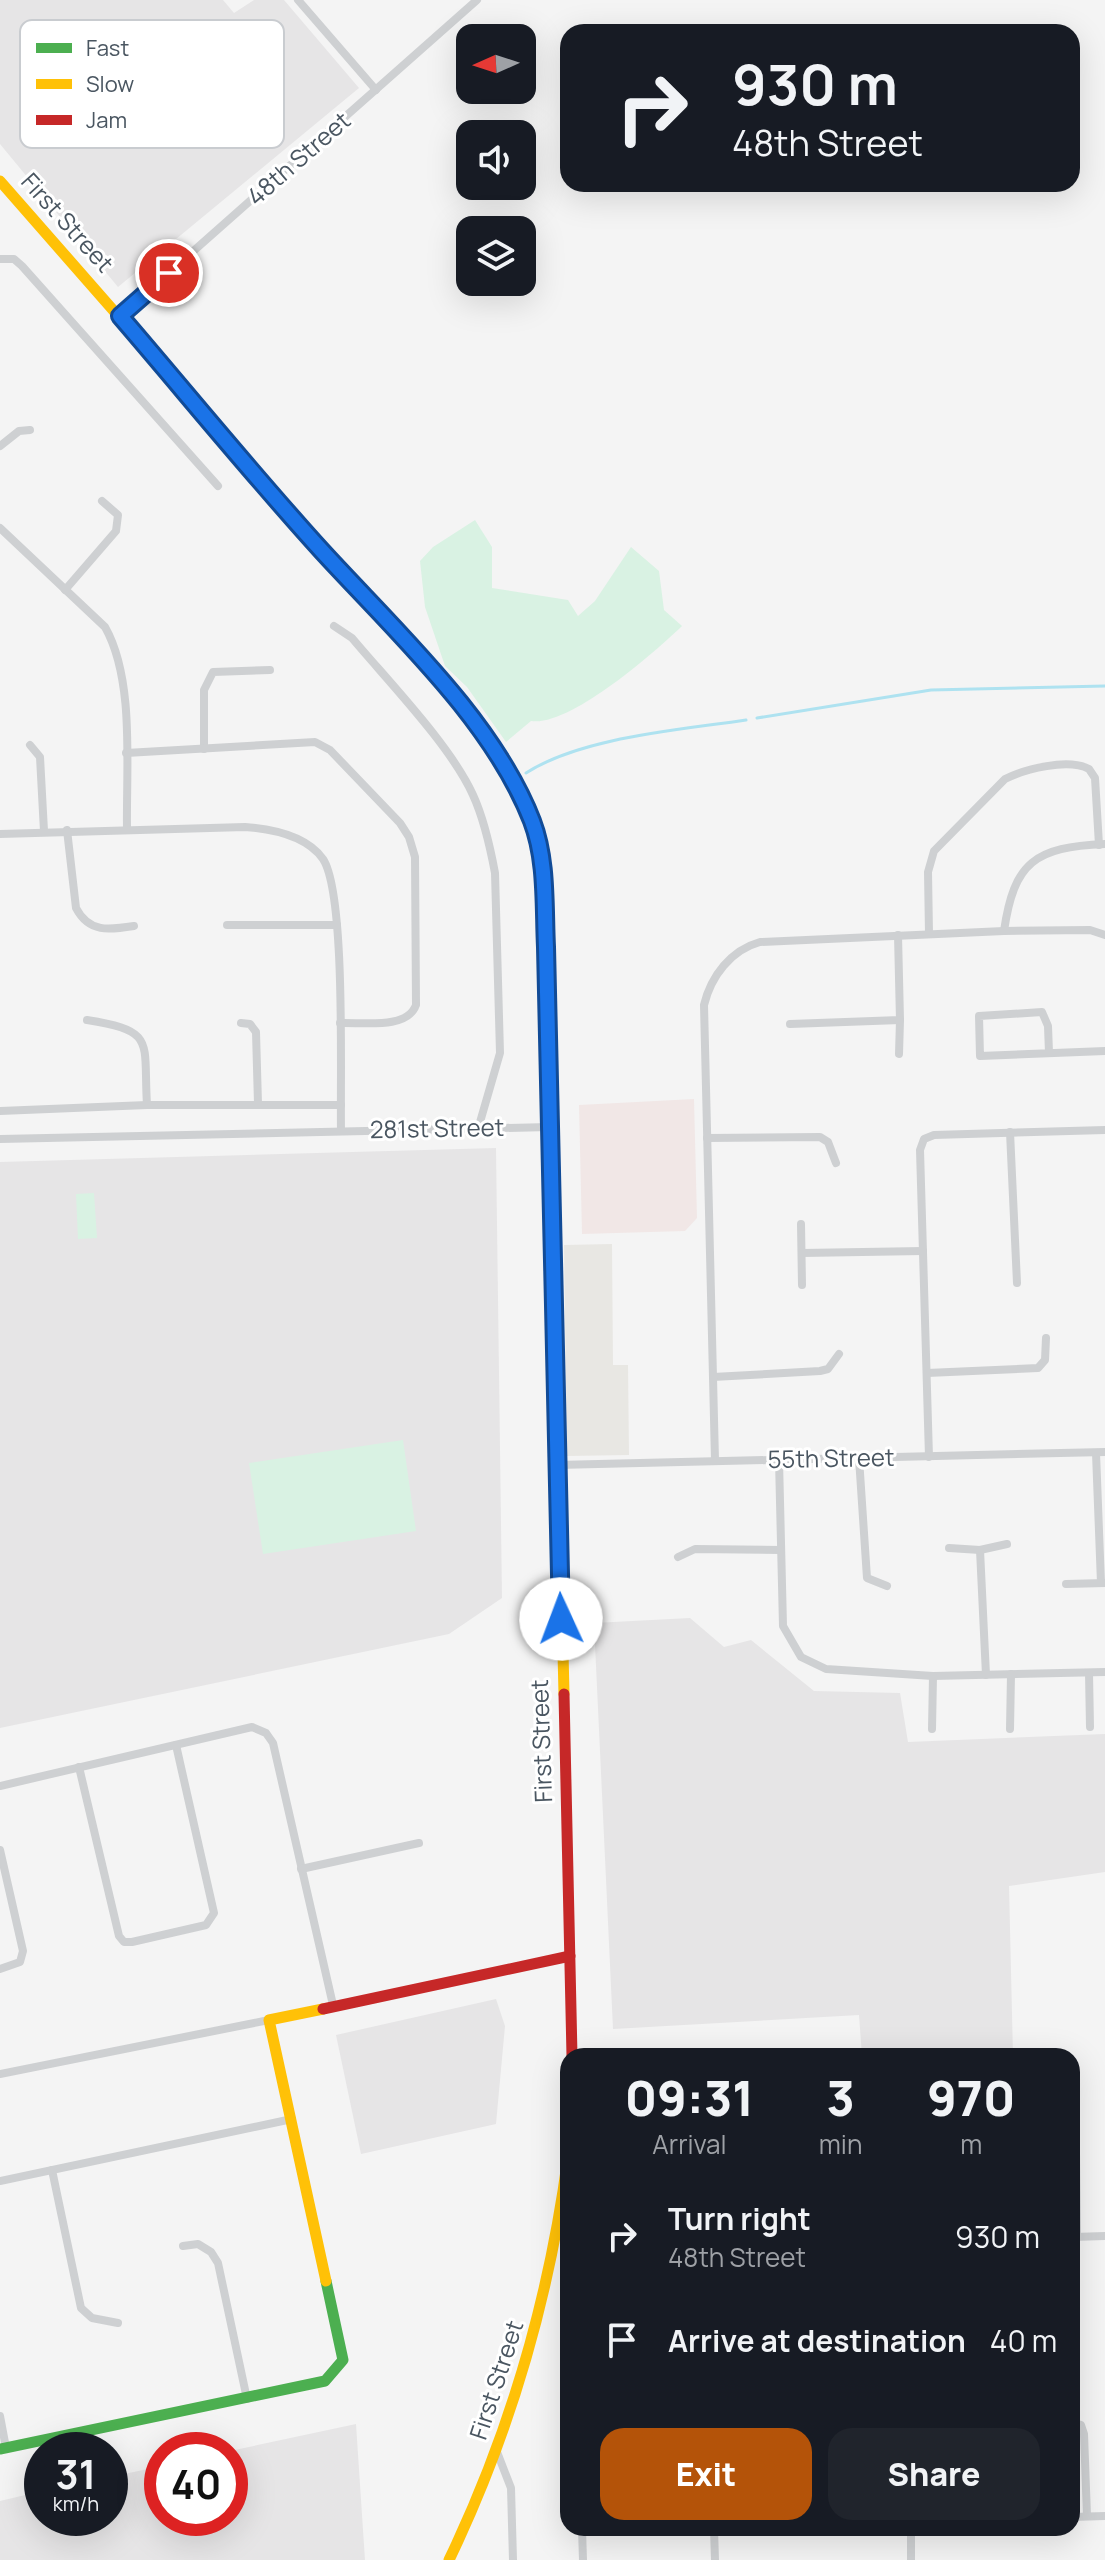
<!DOCTYPE html>
<html lang="en">
<head>
<meta charset="utf-8">
<style>
	body { margin:0; font-family:Manrope,sans-serif; background:#20242c; color:#f1f3f6; height:100vh; display:flex; flex-direction:column; font-size:30px; white-space:nowrap }
	* { box-sizing:border-box; margin:0 }
	p { font-size:26px; color:#9ea1a6 }
	.icon { flex:none; width:44px; height:44px; fill:none; stroke:currentColor; stroke-width:2; stroke-linecap:round; stroke-linejoin:round }
	.map { position:relative; flex:1; overflow:hidden }
	.sheet { position:absolute; left:560px; top:2048px; width:520px; height:488px; display:flex; flex-direction:column; background:#171b24; border-radius:24px; box-shadow:0 8px 32px #0002 }
	.sheet>* { flex:none }
	.top-card { position:absolute; left:560px; top:24px; width:520px; height:168px; border-radius:24px; box-shadow:0 8px 32px #0002; background:#171b24; color:#f1f3f6; overflow:hidden }
	.needle { width:52px; rotate:267deg }
	.controls { position:absolute; left:456px; top:24px; display:grid; gap:16px }
	.controls a { display:grid; place-items:center; width:80px; height:80px; border-radius:16px; background:#171b24; box-shadow:0 8px 32px #0002; font-size:40px }
	.speed { position:absolute; left:24px; top:2432px; display:flex; gap:16px; font-size:40px; font-weight:700; text-align:center }
	.speed>* { display:grid; place-content:center; width:104px; height:104px; border-radius:50%; background:#171b24; box-shadow:0 8px 32px #0002; line-height:1 }
	.speed small { font-size:20px; font-weight:400 }
	.speed .limit { border:12px solid #d22; background:#fff; color:#111 }
	.pin { position:absolute; display:grid; place-items:center; width:68px; height:68px; color:#fff; margin:-34px; border:4px solid #fff; border-radius:50%; box-shadow:0 2px 8px #0007 }
	.me { position:absolute; width:88px; margin:-44px; rotate:358deg; stroke-linejoin:round; filter:drop-shadow(0 0 6px #0008) }
	.turn { display:flex; align-items:center; gap:28px; height:168px; padding:0 40px; font-size:36px }
	.turn .icon { width:104px; height:104px; stroke-width:2.5 }
	.turn b { display:block; font-size:56px; line-height:68px }
	.eta { display:flex; justify-content:space-evenly; align-items:center; height:136px; text-align:center }
	.eta b { font-size:48px; font-weight:800; line-height:56px }
	.cta { display:flex; gap:16px; margin-top:auto; padding:16px 40px }
	.cta a { flex:1; height:92px; border-radius:24px; background:#b45309; color:#fff; font-size:32px; font-weight:800; line-height:92px; text-align:center }
	.cta a+a { background:#20242c; color:#f1f3f6 }
	ul { padding:0; list-style:none }
	li { display:flex; align-items:center; gap:24px; height:104px; padding:0 40px }
	li div { flex:1 }
	li b { display:block; font-size:30px }
	li em { font-style:normal }
	.map>svg:first-child { display:block }
	.commercial { fill:#e8e7e3 }
	.education { fill:#e6e5e6 }
	.medical { fill:#f1e7e6 }
	.green { fill:#d9f2e3 }
	.lines { fill:none; stroke-linecap:round; stroke-linejoin:round }
	.stream { stroke:#aee2f0; stroke-width:3 }
	.street { stroke:#ced0d2; stroke-width:8 }
	.fast { stroke:#4caf50; stroke-width:11 }
	.slow { stroke:#ffc107; stroke-width:11 }
	.jam { stroke:#c62828; stroke-width:11 }
	.route-casing { stroke:#114b97; stroke-width:20 }
	.route { stroke:#1a73e8; stroke-width:14 }
	.labels { text-anchor:middle; stroke-width:6; stroke-linejoin:round; paint-order:stroke }
	.street-label { font-size:24px; fill:#4a5661; stroke:#fff }
	.key { fill:#fff; stroke:#c9ccd0; stroke-width:2 }
	.key-label { font-size:22px; fill:#4a5661 }
</style>
</head>
<body>
<div class="map">
<svg width="1105" height="2560" viewBox="0 0 1105 2560">
	<rect width="100%" height="100%" fill="#f4f4f4"/>
	<!-- commercial -->
	<path class="commercial" d="M612,1244L613,1365H628L629,1455L567,1456L564,1245Z"/>
	<!-- education -->
	<g class="education">
		<path d="M0,0H223L234,13L254,0H284L359,88L118,287L0,144Z"/>
		<path d="M496,1148L502,1598L449,1634L0,1728V1162Z"/>
		<path d="M690,1618L724,1647L751,1640L814,1691L900,1693L908,1742L1105,1734V1872L1009,1886L1013,2056H862L859,2015L613,2029L594,1623Z"/>
		<path d="M496,1999L505,2026L496,2124L361,2154L336,2035Z"/>
		<path d="M356,2424L365,2560H0V2501L42,2491V2518H110V2477L162,2466V2518H230V2451Z"/>
	</g>
	<!-- medical -->
	<path class="medical" d="M694,1099L697,1218L685,1231L582,1234L579,1105Z"/>
	<!-- green -->
	<g class="green">
		<path d="M475,520L492,547V588L568,600L578,616L595,601L631,547L659,571L664,610L682,626C653,654 569,727 531,721L506,742L467,687L445,666L425,607L420,561L433,547Z"/>
		<path d="M94,1193L97,1238L78,1239L76,1194Z"/>
		<path d="M403,1440L416,1531L263,1554L249,1463Z"/>
	</g>
	<g class="lines">
		<!-- stream -->
		<g class="stream">
			<path d="M757,718L931,690L1105,686"/>
			<path d="M526,773C582,737 680,730 746,720"/>
		</g>
		<!-- street -->
		<g class="street">
			<path d="M298,0L376,90"/>
			<path d="M0,259H14L22,266L218,486"/>
			<path d="M120,316L477,0"/>
			<path d="M0,446L19,431L30,430"/>
			<path d="M0,528L105,627C135,680 126,768 127,829"/>
			<path d="M65,590L116,531L118,515L102,501"/>
			<path d="M334,626L352,638C388,681 451,746 473,795C484,819 490,846 495,873L500,1053L478,1129"/>
			<path d="M30,745L40,757L44,831"/>
			<path d="M204,749V690L213,672L270,670"/>
			<path d="M126,753L315,742L330,750L400,823L409,837L415,857L416,1005C407,1030 362,1022 340,1023"/>
			<path d="M67,830L76,908C89,933 109,930 134,926"/>
			<path d="M0,834L245,827C272,829 306,835 323,859C346,894 340,1078 341,1130"/>
			<path d="M227,925H337"/>
			<path d="M1004,931C1014,862 1035,847 1105,844"/>
			<path d="M929,934L928,872L934,851L1005,779C1025,769 1068,758 1089,769L1095,778L1099,845"/>
			<path d="M87,1020C157,1031 143,1041 147,1105"/>
			<path d="M241,1023L250,1024L256,1032L258,1104"/>
			<path d="M790,1024L900,1020L898,935"/>
			<path d="M1049,1053L1048,1026L1042,1012L979,1016L980,1056L1105,1051"/>
			<path d="M899,1054L900,1020"/>
			<path d="M0,1111L147,1105H341"/>
			<path d="M1010,1132L1017,1283"/>
			<path d="M707,1138L820,1137L828,1142L836,1163"/>
			<path d="M0,1139L550,1127"/>
			<path d="M801,1224L802,1285"/>
			<path d="M802,1253L923,1251"/>
			<path d="M927,1373L1038,1368L1045,1360L1046,1338"/>
			<path d="M713,1377L820,1371L828,1369L839,1354"/>
			<path d="M1096,1453L1101,1583"/>
			<path d="M929,1457L920,1150L924,1139L934,1135L1105,1130"/>
			<path d="M859,1458L867,1578L887,1586"/>
			<path d="M715,1460L704,1005C711,976 731,950 760,942L1004,931L1090,930L1105,935"/>
			<path d="M779,1460L783,1626L801,1657L826,1669L933,1676L1105,1672"/>
			<path d="M557,1465L1105,1452"/>
			<path d="M949,1548L980,1550L1007,1544"/>
			<path d="M980,1550L986,1675"/>
			<path d="M678,1557L695,1549L780,1550"/>
			<path d="M1066,1584L1105,1583"/>
			<path d="M1089,1673L1090,1727"/>
			<path d="M932,1729L933,1676"/>
			<path d="M1010,1729L1011,1674"/>
			<path d="M79,1767L119,1936L124,1942H132L206,1925L214,1913L176,1745"/>
			<path d="M0,1786L252,1727L266,1733L273,1743L333,2005"/>
			<path d="M0,1850L23,1951L20,1962L0,1969"/>
			<path d="M301,1869L419,1843"/>
			<path d="M0,2074L269,2020"/>
			<path d="M1072,2146L1076,2152L1077,2236"/>
			<path d="M52,2170L81,2308L92,2318L118,2323"/>
			<path d="M0,2181L292,2119"/>
			<path d="M1073,2237L1105,2236"/>
			<path d="M183,2246L198,2244L211,2252L218,2263L247,2399"/>
			<path d="M0,2416L6,2448"/>
			<path d="M1072,2423L1081,2425L1084,2434L1087,2516"/>
			<path d="M497,2452L511,2488L513,2560"/>
			<path d="M1072,2517L1105,2516"/>
			<path d="M582,2528L583,2560"/>
			<path d="M714,2528L715,2560"/>
			<path d="M911,2528V2560"/>
			<path d="M714,2529L759,2528"/>
		</g>
		<!-- fast -->
		<g class="fast">
			<path d="M373,608L492,744L524,802L537,839L546,947L551,1142"/>
			<path d="M0,2449L325,2381L343,2360L326,2281"/>
		</g>
		<!-- slow -->
		<g class="slow">
			<path d="M0,181L212,423"/>
			<path d="M551,1142L564,1694"/>
			<path d="M323,2009L269,2020L326,2281"/>
			<path d="M449,2560C511,2431 549,2299 568,2157"/>
		</g>
		<!-- jam -->
		<g class="jam">
			<path d="M212,423L373,608"/>
			<path d="M564,1694L572,2056"/>
			<path d="M323,2009L570,1956"/>
		</g>
	</g>
	<g class="lines">
		<!-- route casing -->
		<g class="route-casing">
			<path id="route" d="M169,273L120,316C187,394 252,474 321,550C394,630 493,720 532,821C547,860 544,906 546,947L561,1619"/>
		</g>
		<!-- route -->
		<use href="#route" class="route"/>
	</g>
	<g class="labels">
		<!-- street labels -->
		<g class="street-label">
			<text transform="translate(299 159) rotate(-41)" y="8">48th Street</text>
			<text transform="translate(67 223) rotate(48)" y="8">First Street</text>
			<text transform="translate(437 1129) rotate(-1)" y="8">281st Street</text>
			<text transform="translate(831 1459) rotate(-1)" y="8">55th Street</text>
			<text transform="translate(542 1741) rotate(-92)" y="8">First Street</text>
			<text transform="translate(497 2380) rotate(-72)" y="8">First Street</text>
		</g>
	</g>
	<!-- legend -->
	<rect x="20" y="20" width="264" height="128" rx="12" class="key"/>
	<rect x="36" y="43" width="36" height="10" fill="#4caf50"/>
	<rect x="36" y="79" width="36" height="10" fill="#ffc107"/>
	<rect x="36" y="115" width="36" height="10" fill="#c62828"/>
	<g class="key-label">
		<text x="86" y="56">Fast</text>
		<text x="86" y="92">Slow</text>
		<text x="86" y="128">Jam</text>
	</g>
</svg>
<div class="controls">
<a><svg class="needle" viewBox="-14 -14 28 28"><path d="M0-13l5 13h-10z" fill="#e53935"/><path d="M0 13l5-13h-10z" fill="#9ea1a6"/></svg></a>
<a><svg class="icon" aria-label="sound" viewBox="0 0 24 24"><path d="M4 9h4l5-4v14l-5-4H4zM17 9q2 3 0 6"/></svg></a>
<a><svg class="icon" aria-label="layers" viewBox="0 0 24 24"><path d="M12 4l9 5-9 5-9-5zM3 14l9 5 9-5"/></svg></a>
</div>
<div class="speed"><div>31<small>km/h</small></div><div class="limit">40</div></div>
<div class="pin" style="left:169px;top:273px;background:#d93025"><svg class="icon" aria-label="arrive" viewBox="0 0 24 24"><path d="M6 21V4h12l-3 4 3 4H6"/></svg></div>
<svg class="me" style="left:561px;top:1619px" viewBox="-20 -20 40 40"><circle r="19" fill="#fff"/><path d="M0-13L10 11 0 6-10 11z" fill="#1a73e8"/></svg>
<div class="top-card">
<div class="turn"><svg class="icon" aria-label="right" viewBox="0 0 24 24"><path d="M7 20v-9h11M14 6l5 5-5 5"/></svg><div><b>930 m</b>48th Street</div></div>
</div>
<section class="sheet">
<div class="eta">
<div><b>09:31</b><p>Arrival</p></div>
<div><b>3</b><p>min</p></div>
<div><b>970</b><p>m</p></div>
</div>
<ul>
<li><svg class="icon" aria-label="right" viewBox="0 0 24 24"><path d="M7 20v-9h11M14 6l5 5-5 5"/></svg><div><b>Turn right</b><p>48th Street</p></div><em>930 m</em></li>
<li><svg class="icon" aria-label="arrive" viewBox="0 0 24 24"><path d="M6 21V4h12l-3 4 3 4H6"/></svg><div><b>Arrive at destination</b></div><em>40 m</em></li>
</ul>
<div class="cta"><a>Exit</a><a>Share</a></div>
</section>
</div>
</body>
</html>
